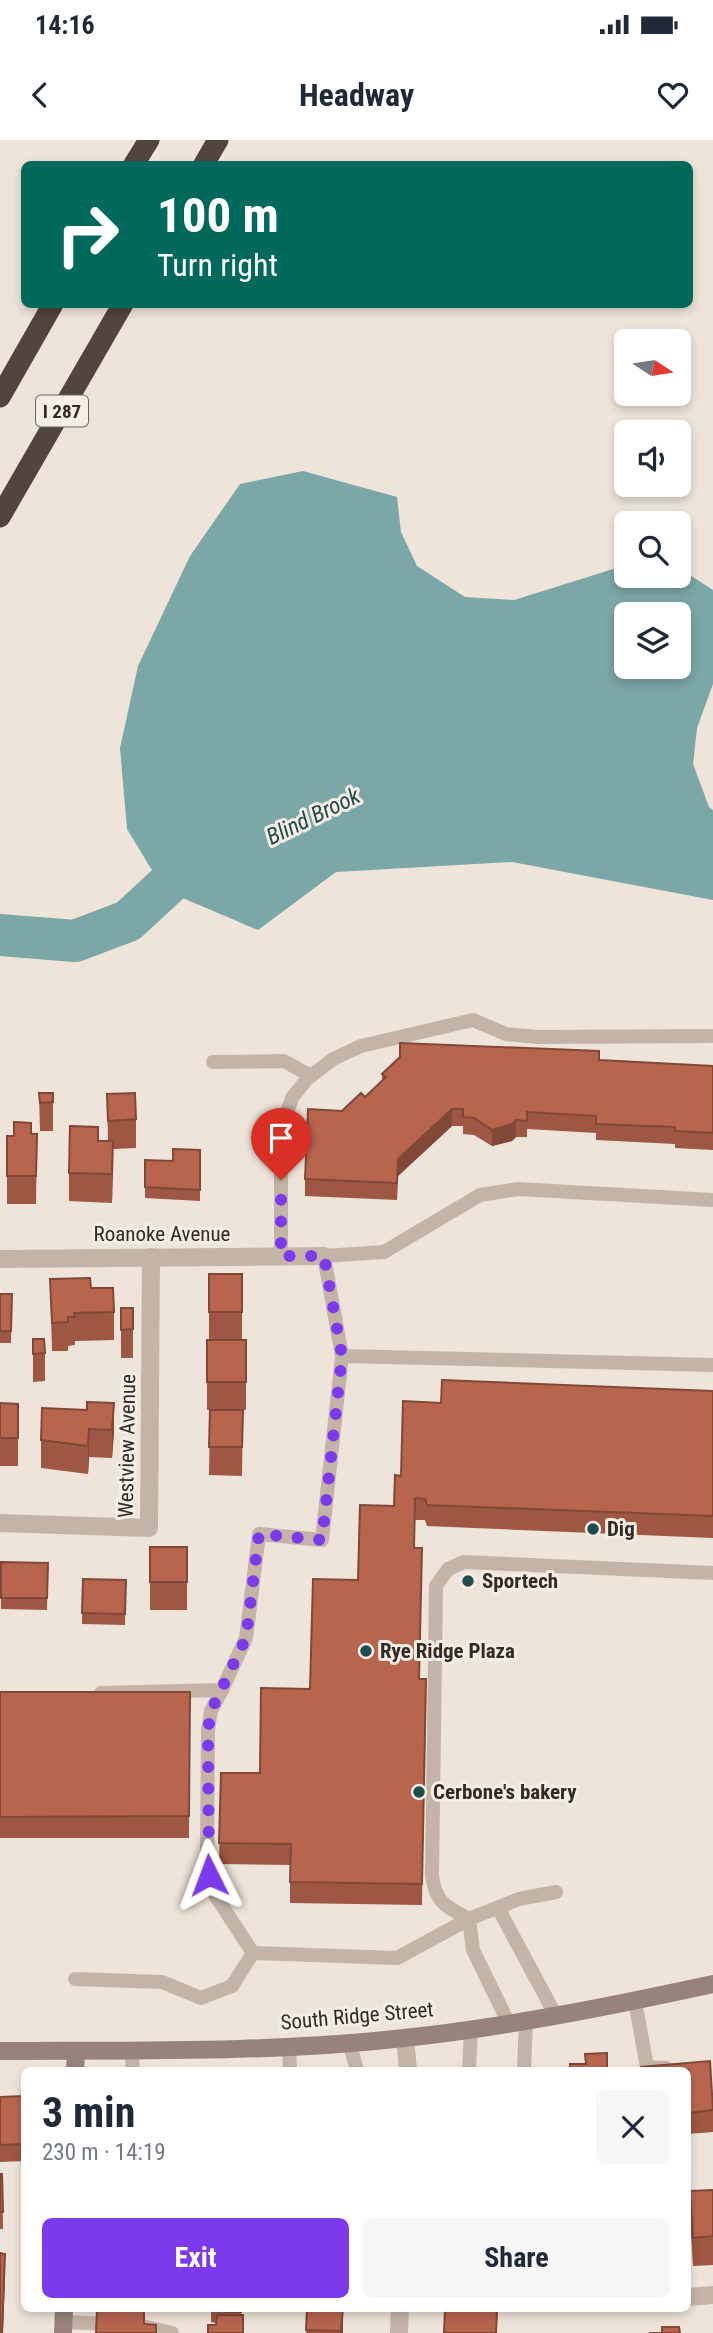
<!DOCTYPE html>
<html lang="en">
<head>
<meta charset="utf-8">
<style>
	body { margin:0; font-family:"Roboto Condensed",sans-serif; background:#f6f6f7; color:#1f2937; height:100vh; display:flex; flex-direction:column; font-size:26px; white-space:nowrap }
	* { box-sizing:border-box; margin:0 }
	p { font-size:23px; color:#747a83 }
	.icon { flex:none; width:38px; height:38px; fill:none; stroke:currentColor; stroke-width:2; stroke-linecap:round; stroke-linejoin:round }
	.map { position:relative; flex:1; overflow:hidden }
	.drawer { position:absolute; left:21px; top:1927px; width:670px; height:245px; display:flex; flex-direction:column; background:#fff; border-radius:10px; box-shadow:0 4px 10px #0003 }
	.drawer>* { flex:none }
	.top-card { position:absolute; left:21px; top:21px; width:672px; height:147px; border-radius:10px; box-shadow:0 4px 10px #0003; background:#00695c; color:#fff; overflow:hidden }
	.needle { width:46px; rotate:102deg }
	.controls { position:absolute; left:614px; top:189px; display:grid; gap:14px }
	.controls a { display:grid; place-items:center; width:77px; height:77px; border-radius:10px; background:#fff; box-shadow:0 4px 10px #0003; font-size:35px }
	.pin { position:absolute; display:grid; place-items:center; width:60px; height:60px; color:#fff; margin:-72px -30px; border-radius:50% 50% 50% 0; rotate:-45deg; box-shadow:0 0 7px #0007 }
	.pin .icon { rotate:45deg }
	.me { position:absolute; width:77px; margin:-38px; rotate:357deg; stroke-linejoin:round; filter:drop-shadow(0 0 5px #0008) }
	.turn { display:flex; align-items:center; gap:24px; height:147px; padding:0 21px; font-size:32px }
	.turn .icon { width:91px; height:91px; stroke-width:2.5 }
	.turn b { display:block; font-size:49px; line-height:60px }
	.round { display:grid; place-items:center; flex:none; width:74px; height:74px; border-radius:10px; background:#f6f6f7 }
	.summary { display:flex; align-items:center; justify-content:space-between; height:119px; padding:0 21px }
	h1 { font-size:42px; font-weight:700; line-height:52px }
	.primary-button { display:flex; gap:14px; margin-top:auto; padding:14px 21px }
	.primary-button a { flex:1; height:80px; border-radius:10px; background:#7c3aed; color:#fff; font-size:28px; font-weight:700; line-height:80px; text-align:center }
	.primary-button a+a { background:#f6f6f7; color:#1f2937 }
	.status { display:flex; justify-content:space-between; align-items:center; height:49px; padding:0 35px; background:#fff; direction:ltr }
	.status svg { height:19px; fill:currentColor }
	header { display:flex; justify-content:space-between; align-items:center; height:91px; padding:0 21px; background:#fff; font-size:32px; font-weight:700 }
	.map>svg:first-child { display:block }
	.water { fill:#7ca7a7; fill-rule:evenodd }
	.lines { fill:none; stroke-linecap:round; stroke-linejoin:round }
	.river { stroke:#7ca7a7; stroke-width:42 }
	.lane { stroke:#c4b4a7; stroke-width:14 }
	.street { stroke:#c4b4a7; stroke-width:18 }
	.secondary { stroke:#978379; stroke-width:18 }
	.highway { stroke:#52443f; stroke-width:21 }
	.wall { fill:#9e5743 }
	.shaded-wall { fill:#814737 }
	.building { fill:#b8654e; stroke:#814737; stroke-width:2 }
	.route { stroke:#7c3aed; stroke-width:12; stroke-dasharray:0 21.6 }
	.poi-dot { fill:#214c4e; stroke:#f6eee5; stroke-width:2.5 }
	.labels { text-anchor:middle; stroke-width:6; stroke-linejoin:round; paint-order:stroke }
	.shield { fill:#f6eee5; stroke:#6d6560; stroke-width:2 }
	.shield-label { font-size:19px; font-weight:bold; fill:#322a27 }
	.street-label { font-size:21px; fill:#322a27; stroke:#f6eee5 }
	.poi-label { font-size:21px; font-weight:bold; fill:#322a27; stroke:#f6eee5; text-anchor:start }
	.water-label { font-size:23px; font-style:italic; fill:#214c4e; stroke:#f6eee5 }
</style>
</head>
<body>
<div class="status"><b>14:16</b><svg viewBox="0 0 49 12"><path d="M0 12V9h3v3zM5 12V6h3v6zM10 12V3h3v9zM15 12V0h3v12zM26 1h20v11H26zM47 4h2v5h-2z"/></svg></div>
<header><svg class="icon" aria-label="back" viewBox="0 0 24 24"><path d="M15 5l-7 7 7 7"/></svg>Headway<svg class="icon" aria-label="heart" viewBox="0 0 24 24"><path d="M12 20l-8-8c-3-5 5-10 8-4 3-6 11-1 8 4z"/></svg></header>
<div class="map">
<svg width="713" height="2193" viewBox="0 0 713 2193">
	<rect width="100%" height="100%" fill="#eee4da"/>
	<!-- water -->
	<path class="water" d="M303,331L397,357L401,392L417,426L465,457L514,460L626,425V436H679V428L713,450V544L697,588L693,624L709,667L713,670V760L512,722L336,732L258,790L164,750L127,689L120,608L138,526L190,416L240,344ZM626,474H679V527H626Z"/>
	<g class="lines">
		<!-- river -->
		<path class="river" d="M0,795L75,801L128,781L181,732L212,720"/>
		<!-- lane -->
		<g class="lane">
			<path d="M213,922L284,921L311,936"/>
			<path d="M281,1116V990L292,958L307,939L333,919L361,906L473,880L506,894L538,897L713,896"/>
			<path d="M342,1216L713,1225"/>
			<path d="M222,1550L211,1571L208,1590L207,1720L211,1749L253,1813"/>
			<path d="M101,1553L222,1550L246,1498L259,1394L322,1400L342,1216L324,1116L384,1112L480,1055L518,1049L713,1060"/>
			<path d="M498,1768L555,1874"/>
			<path d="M469,1779C446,1767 436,1763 432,1736L436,1446L448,1429L464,1422L713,1433"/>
			<path d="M469,1779L473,1810L508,1882"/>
			<path d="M75,1839L162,1842L201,1858L232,1846L253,1813L397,1818L469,1779L519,1759L556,1752"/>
			<path d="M635,1861L647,1927L666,1928"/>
			<path d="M349,1902L357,1930"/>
			<path d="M289,1906L290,1930"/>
			<path d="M132,1930L133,1909"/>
			<path d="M469,1930L471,1888"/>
			<path d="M524,1930L526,1879"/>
			<path d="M63,2182L114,2184"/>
			<path d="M138,2185L172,2193"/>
		</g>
		<!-- street -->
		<g class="street">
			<path d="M0,1119L324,1116"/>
			<path d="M0,1383L149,1388L151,1117"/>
			<path d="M405,1898L408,1930"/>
			<path d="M688,2157L713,2155"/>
			<path d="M399,2193L400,2168"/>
		</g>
		<!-- secondary -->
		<g class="secondary">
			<path d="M0,1911C134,1910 271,1913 404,1898C507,1887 611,1866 713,1844"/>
			<path d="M75,1930L76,1911"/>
			<path d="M63,2193L64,2168"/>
		</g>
		<!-- highway -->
		<g class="highway">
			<path d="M134,24L149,0"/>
			<path d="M204,24L218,0"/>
			<path d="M0,257L53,164"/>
			<path d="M0,377L123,164"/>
		</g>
	</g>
	<!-- wall -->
	<g class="wall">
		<path d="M599,920L713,926V1010L675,1008V1004L596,1000V993L527,989V997H516L512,1001L492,1006L474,995L463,994V986H452L398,1036L397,1060L305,1056V1039L342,971L365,957L382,941V934Z"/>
		<path d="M39,953H53V991H40Z"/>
		<path d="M107,954L136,979V1008L113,1009L112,1063L69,1061V1033L98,1001H108Z"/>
		<path d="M31,994H37L36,1064H7V996Z"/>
		<path d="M200,1010V1061L145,1058V1020L173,1021Z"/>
		<rect x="209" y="1134" width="33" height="66"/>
		<path d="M50,1139L91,1148L114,1172V1200L75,1201V1205L68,1206V1211H52Z"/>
		<path d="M0,1154H12L11,1203H0Z"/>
		<rect x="121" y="1168" width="12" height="50"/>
		<path d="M33,1199L45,1213V1241L33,1242Z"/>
		<path d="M207,1200L246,1242V1270H239H243L242,1336L209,1335L210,1270H207Z"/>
		<path d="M713,1251V1398L427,1386L425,1380H415L414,1408L420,1539L426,1560L422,1765L290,1763V1725L219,1724L221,1633H260L310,1549L358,1440L394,1366L401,1336L441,1263Z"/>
		<path d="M0,1263L18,1264V1326H0Z"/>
		<path d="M87,1270L114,1291L112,1318L89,1317L88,1334L41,1328V1300Z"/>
		<rect x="150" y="1407" width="37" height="63"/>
		<path d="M1,1422L48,1423L47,1470L1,1469Z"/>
		<path d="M83,1439L126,1440L125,1485L82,1484Z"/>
		<path d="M0,1552H190L189,1698H0Z"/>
		<path d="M688,1930L713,1956V1992L688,1994Z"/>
		<path d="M24,1956V2021L0,2022V1957Z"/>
		<path d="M0,2034H2L3,2089H0Z"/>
		<path d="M713,2050V2125L693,2126L690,2079V2051Z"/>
		<path d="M211,2168H241V2175L216,2185V2183L211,2182Z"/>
		<path d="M307,2168H343V2193H306Z"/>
	</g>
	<!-- shaded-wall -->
	<g class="shaded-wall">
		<path d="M452,969V986L398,1036L397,1060L398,1019Z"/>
		<path d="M516,980V997L512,1001L492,1006V990Z"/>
		<path d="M113,1001V1030L112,1063V1034Z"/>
		<path d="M114,1263V1291L112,1318V1290Z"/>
		<path d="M89,1289V1317L88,1334V1306Z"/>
		<path d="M5,2114V2135L3,2193H2Z"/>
		<path d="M343,2168V2193H341Z"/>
	</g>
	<!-- building -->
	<g class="building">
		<path d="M400,903L599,911V920L713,926V993L675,991V987L596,984V976L527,972V981L516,980L512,984L492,990L474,978L463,977V969H452L398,1019L397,1043L305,1039L308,969L342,971L361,953L365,957L386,937L382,934L400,917Z"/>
		<path d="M39,953H53V962L40,963Z"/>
		<path d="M135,953L136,979L108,981L107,954Z"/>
		<path d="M14,982L31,983V994H37L36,1036H7V996H14Z"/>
		<path d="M70,986L98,987V1001H113L112,1034L69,1033Z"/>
		<path d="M173,1009L200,1010V1050L145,1047V1020L173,1021Z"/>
		<rect x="209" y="1134" width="33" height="38"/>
		<path d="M90,1138L91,1148H113L114,1172L74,1173L75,1177H68V1182L52,1183L50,1139Z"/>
		<path d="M0,1154H12L11,1191H0Z"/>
		<path d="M121,1168H133V1189L121,1190Z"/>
		<path d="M33,1199H44L45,1213L33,1214Z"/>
		<rect x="207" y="1200" width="39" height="42"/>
		<path d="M442,1240L713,1251V1376L427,1365L425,1359L415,1358L414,1408H422L419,1539H426L422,1744L290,1742L291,1704L219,1703L221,1633H260L261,1548L310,1549L313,1439L358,1440L360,1365L394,1366L395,1335L401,1336L403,1261L441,1263Z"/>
		<path d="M87,1262L114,1263L112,1290L89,1289L88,1306L41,1300L42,1268L87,1270Z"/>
		<path d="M0,1263L18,1264V1298H0Z"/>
		<path d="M210,1270H243L242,1307H209Z"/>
		<rect x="150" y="1407" width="37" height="35"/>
		<path d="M1,1422L48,1423L47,1458H1Z"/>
		<path d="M83,1439L126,1440L125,1474L82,1473Z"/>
		<path d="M0,1552H190L189,1676L0,1677Z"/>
		<path d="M607,1913V1930H570V1924H586L585,1914Z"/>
		<path d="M710,1921L713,1970L688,1973V1930H641V1927Z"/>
		<path d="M24,1956V2004L0,2005V1957Z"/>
		<path d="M0,2034H2L3,2072H0Z"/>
		<path d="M713,2050V2096L693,2098L690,2051Z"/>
		<path d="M0,2113L5,2114L2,2193H0Z"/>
		<path d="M211,2168H241V2172L211,2171Z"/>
		<path d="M307,2168H343L341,2191L306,2190Z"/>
		<path d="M97,2169L144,2171V2184L156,2185V2193H96Z"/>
		<path d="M445,2169L497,2171L496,2193H444Z"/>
		<path d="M217,2175H243V2193H208V2185H216Z"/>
		<path d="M662,2187H679L680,2193H649H662Z"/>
	</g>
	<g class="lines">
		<!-- route -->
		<path class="route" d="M209,1735L208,1590L211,1571L246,1498L259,1394L322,1400L342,1216L324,1116H281V1040"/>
	</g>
	<!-- markers -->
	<g class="poi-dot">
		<circle cx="593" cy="1389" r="7"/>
		<circle cx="468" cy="1441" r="7"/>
		<circle cx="366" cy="1511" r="7"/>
		<circle cx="419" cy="1652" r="7"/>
	</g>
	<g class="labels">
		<!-- shield labels -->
		<rect class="shield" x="36" y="255.5" width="52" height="31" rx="5"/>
		<g class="shield-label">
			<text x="62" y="278">I 287</text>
		</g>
		<!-- street labels -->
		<g class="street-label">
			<text x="162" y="1101">Roanoke Avenue</text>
			<text transform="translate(127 1306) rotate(-89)" y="7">Westview Avenue</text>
			<text transform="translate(357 1876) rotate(-5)" y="7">South Ridge Street</text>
		</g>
		<!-- poi labels -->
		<g class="poi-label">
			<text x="607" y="1396">Dig</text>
			<text x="482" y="1448">Sportech</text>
			<text x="380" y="1518">Rye Ridge Plaza</text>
			<text x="433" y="1659">Cerbone's bakery</text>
		</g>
		<!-- water labels -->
		<g class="water-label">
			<text transform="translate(313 676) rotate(-26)" y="8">Blind Brook</text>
		</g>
	</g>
</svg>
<div class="controls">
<a><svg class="needle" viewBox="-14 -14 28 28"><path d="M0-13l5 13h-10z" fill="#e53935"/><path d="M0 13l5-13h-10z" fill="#747a83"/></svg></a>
<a><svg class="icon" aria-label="sound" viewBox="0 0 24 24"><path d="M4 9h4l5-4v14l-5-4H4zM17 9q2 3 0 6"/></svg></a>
<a><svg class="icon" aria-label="search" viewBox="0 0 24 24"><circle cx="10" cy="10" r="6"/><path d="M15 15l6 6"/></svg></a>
<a><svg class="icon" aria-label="layers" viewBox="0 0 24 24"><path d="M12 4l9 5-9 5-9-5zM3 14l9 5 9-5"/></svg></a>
</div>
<div class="pin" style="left:281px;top:1040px;background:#d93025"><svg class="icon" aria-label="arrive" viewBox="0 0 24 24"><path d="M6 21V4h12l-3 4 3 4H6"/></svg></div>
<svg class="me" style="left:209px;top:1735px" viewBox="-20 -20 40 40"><path d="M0-17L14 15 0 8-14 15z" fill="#7c3aed" stroke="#fff" stroke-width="4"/></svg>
<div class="top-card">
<div class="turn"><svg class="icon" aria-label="right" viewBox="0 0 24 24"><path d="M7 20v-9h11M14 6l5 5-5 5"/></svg><div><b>100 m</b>Turn right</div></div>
</div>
<section class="drawer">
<div class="summary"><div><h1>3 min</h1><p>230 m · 14:19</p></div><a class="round"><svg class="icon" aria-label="close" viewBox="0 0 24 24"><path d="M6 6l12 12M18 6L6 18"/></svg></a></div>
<div class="primary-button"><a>Exit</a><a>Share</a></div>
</section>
</div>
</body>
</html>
